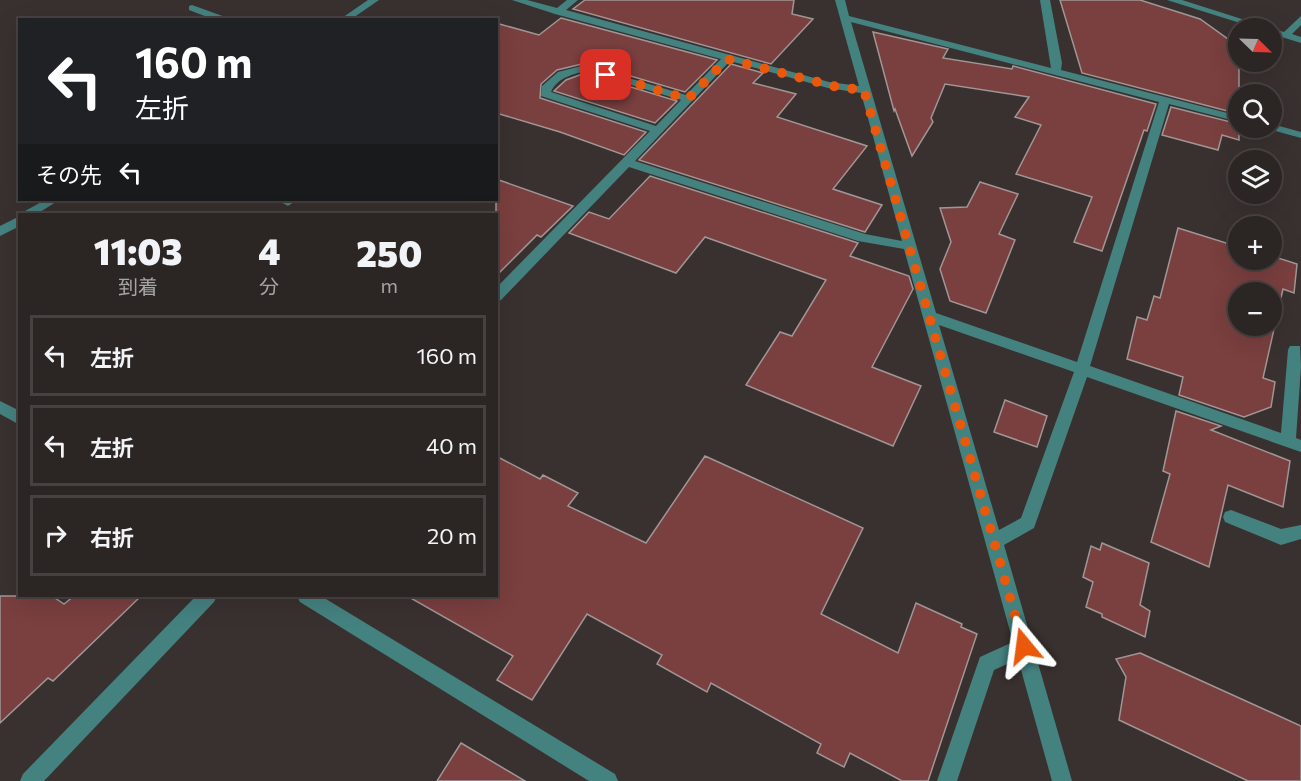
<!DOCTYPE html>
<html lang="ja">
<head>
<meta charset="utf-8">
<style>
	body { margin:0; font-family:Commissioner,"Noto Sans JP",sans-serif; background:#373131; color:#f1f3f6; height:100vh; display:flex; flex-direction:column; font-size:22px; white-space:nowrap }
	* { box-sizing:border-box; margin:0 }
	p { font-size:20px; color:#a6a5a6 }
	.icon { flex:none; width:33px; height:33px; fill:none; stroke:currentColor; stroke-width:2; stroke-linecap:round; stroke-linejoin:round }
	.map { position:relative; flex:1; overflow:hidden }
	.panel { position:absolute; left:18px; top:213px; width:480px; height:384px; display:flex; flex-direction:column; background:#2b2524; border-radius:0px; box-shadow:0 6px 24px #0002,0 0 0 2px #474241 }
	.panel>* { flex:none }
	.banner { position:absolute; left:18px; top:18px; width:480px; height:183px; border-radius:0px; box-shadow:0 6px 24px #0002,0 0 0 2px #474241; background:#202124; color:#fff; overflow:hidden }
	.needle { width:39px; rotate:113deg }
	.tools { position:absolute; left:1228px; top:18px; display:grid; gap:12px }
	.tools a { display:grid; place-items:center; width:54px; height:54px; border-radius:50%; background:#2b2524; box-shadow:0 6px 24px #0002,0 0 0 2px #474241; font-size:30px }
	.pin { position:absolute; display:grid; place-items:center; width:51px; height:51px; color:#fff; margin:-26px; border-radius:12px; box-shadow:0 3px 9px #0006 }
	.me { position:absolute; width:66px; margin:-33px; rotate:344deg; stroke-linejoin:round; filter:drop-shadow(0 0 4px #0008) }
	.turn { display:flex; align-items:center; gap:21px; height:126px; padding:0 18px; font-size:27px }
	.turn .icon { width:78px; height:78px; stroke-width:2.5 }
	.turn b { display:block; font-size:42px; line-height:51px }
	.then { display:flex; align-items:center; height:57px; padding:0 18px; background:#0003; gap:12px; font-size:22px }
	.eta { display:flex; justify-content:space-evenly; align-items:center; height:102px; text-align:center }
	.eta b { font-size:36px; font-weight:800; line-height:42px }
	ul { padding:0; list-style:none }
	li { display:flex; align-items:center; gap:18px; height:81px; margin:0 12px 9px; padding:0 6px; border:3px solid #474241; border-radius:0px }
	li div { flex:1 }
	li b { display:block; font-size:22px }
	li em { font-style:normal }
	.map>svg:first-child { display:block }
	.building { fill:#7a3f3f; stroke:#a09696; stroke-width:1.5; fill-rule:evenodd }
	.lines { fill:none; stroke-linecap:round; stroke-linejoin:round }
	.minor { fill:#448280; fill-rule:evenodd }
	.route { stroke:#ea580c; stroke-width:10; stroke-dasharray:0 18 }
</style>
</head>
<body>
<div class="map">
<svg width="1301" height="781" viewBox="0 0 1301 781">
	<rect width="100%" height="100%" fill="#393130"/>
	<!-- building -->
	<g class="building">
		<path d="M585,0H794L792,14L813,19L771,64L573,9Z"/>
		<path d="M1060,0H1140L1200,19L1239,47V114L1082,73Z"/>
		<path d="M561,18L717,60L685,92L586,63L557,70L541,84L540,98L646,132L624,155L560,132L496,113V23L539,35Z"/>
		<path d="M873,32L948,49L943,58L1012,69L1013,66L1156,104L1147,131L1144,130L1102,251L1074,242L1092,197L1016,174L1041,125L1015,117L1029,97L945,84L931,118L933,122L912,156L895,109L894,111Z"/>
		<path d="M731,64L763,73L753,83L796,94L777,117L867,146L833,189L882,205L865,232L639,160Z"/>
		<path d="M585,73L677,101L655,123L554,91L566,80Z"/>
		<path d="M1171,107L1239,124V140L1222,135L1218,150L1162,135Z"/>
		<path d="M650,176L858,243L850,256L909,276L913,289L872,367L921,386L893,446L746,385L780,332L792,336L826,280L705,237L676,273L569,233L589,212L609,219Z"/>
		<path d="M496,179L573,206L541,237L537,235L496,276Z"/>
		<path d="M980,182L1018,194L999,234L1015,240L986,313L950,301L940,269L951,242L940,208L967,207Z"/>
		<path d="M1178,228L1239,247V260H1272V256L1297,264L1294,293L1283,289L1263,378L1275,382L1271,407L1244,417L1179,395L1183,377L1127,359L1137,317L1147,320L1154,296L1160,298ZM1239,292H1272V326H1239Z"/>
		<path d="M1005,400L1047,416L1037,447L994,432Z"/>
		<path d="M1176,411L1221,426L1211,430L1290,461L1283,507L1228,485L1209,567L1151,542L1170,474L1163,471Z"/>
		<path d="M496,456L540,479L543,475L578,493L568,506L646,543L705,456L863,528L821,614L898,653L916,603L962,624L961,627L977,634L928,781H902L850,753L844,767L817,753L821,744L711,683L707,692L657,664L662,655L587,614L532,700L497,680L513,656L407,596H496Z"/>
		<path d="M1102,543L1149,563L1140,605L1150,611L1145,637L1102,617V614L1086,607L1093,582L1083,577L1091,546L1100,550Z"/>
		<path d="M0,596H52L64,604L74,596H141L53,681L48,678L0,723Z"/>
		<path d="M1140,653L1301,726V781H1248L1119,720L1126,677L1116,659Z"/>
		<path d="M461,743L525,781H437Z"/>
	</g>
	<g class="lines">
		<!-- minor -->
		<g class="minor">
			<path d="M368,0H379L350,20H339Z"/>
			<path d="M512,0H527L557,8L567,0H578L566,10L829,82L859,86L835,0H845L849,16L1051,68L1040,0H1050L1062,63L1061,70L1239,116V122L1169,104L1090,366L1281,433L1288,350L1290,346H1300L1301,367L1296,438L1301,440V452L1087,377L1034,528L1004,545L1072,781H1052L1018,659L994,670L957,781H937L980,657L1013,642L904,249L858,241L629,167L501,300L496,302V288L650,131L541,96L542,86L558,72L585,65L686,95L721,59L555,14ZM851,22L1159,102L1077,362L936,313ZM730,61L828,88L861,93L902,241L865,234L635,161ZM585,71L681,100L656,126L551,92C557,78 571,75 585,71ZM939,325L1074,372L1021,518L999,530Z"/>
			<path d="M1167,0H1182L1270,28H1256Z"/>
			<path d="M192,5L228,18L229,20H215L189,10V6Z"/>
			<path d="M1301,16V25L1292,34L1301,37V43L1272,34L1270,28L1284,32Z"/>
			<path d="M1272,124L1301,132V138L1268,129L1267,128H1272Z"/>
			<path d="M45,200H59L37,214H23L25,211Z"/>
			<path d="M277,200H292L294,202L288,206Z"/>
			<path d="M20,216V226L0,236V226Z"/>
			<path d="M0,401L20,411V425L0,414Z"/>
			<path d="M1231,510L1281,529L1301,525V539L1281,545L1225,522L1223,517L1225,512Z"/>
			<path d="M196,596H217L214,602L44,781H20L23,774Z"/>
			<path d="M297,596H321L615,774L618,781H589L300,602Z"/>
		</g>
	</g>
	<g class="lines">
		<!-- route -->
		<path class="route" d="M606,75L688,99L727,59L837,87L864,90L1024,646"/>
	</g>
</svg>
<div class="tools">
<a><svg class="needle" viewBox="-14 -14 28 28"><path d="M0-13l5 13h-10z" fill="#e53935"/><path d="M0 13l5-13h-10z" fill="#a6a5a6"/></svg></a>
<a><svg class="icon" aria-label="search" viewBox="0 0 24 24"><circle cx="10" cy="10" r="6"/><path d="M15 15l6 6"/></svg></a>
<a><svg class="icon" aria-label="layers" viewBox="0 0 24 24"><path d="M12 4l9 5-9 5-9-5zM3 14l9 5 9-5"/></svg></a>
<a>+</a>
<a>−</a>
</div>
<div class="pin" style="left:606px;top:75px;background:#d93025"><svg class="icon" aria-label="arrive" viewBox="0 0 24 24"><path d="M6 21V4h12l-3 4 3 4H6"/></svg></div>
<svg class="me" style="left:1024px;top:646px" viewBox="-20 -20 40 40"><path d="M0-17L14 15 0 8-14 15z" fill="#ea580c" stroke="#fff" stroke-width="4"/></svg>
<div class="banner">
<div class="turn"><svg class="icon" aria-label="left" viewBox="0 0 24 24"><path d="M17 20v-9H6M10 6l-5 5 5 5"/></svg><div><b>160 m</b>左折</div></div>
<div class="then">その先<svg class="icon" aria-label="left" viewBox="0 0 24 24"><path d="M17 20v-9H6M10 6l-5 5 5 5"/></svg></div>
</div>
<section class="panel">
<div class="eta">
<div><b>11:03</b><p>到着</p></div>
<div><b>4</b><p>分</p></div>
<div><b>250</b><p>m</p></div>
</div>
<ul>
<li><svg class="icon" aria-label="left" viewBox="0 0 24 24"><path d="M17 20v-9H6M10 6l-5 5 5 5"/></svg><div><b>左折</b></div><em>160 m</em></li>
<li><svg class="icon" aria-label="left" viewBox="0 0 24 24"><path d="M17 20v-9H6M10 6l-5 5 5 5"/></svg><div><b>左折</b></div><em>40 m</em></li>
<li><svg class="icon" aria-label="right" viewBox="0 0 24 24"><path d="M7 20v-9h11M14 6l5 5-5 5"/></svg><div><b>右折</b></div><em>20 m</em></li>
</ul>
</section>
</div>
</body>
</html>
